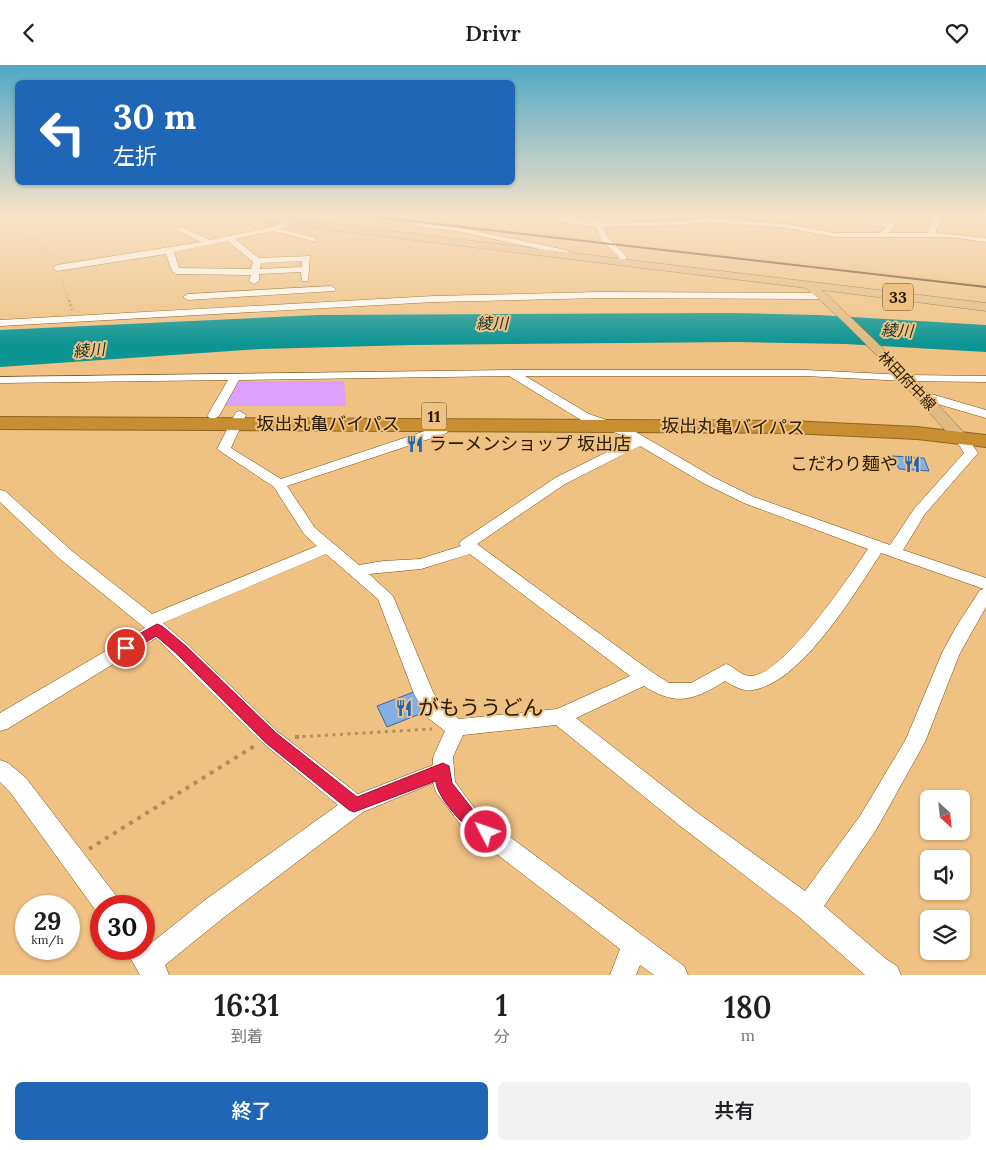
<!DOCTYPE html>
<html lang="ja">
<head>
<meta charset="utf-8">
<style>
	body { margin:0; font-family:Lora,"Noto Sans JP",serif; background:#f2f2f2; color:#202124; height:100vh; display:flex; flex-direction:column; font-size:19px; white-space:nowrap }
	* { box-sizing:border-box; margin:0 }
	p { font-size:16px; color:#757577 }
	.icon { flex:none; width:28px; height:28px; fill:none; stroke:currentColor; stroke-width:2; stroke-linecap:round; stroke-linejoin:round }
	.map { position:relative; height:910px; overflow:hidden }
	.drawer { display:flex; flex-direction:column; background:#fff; flex:1 }
	.drawer>* { flex:none }
	.top-card { position:absolute; left:15px; top:15px; width:500px; height:105px; border-radius:8px; box-shadow:0 1px 4px #0004; background:#1f66b6; color:#fff; overflow:hidden }
	.needle { width:32px; rotate:153deg }
	.buttons { position:absolute; left:920px; top:725px; display:grid; gap:10px }
	.buttons a { display:grid; place-items:center; width:50px; height:50px; border-radius:8px; background:#fff; box-shadow:0 1px 4px #0004; font-size:25px }
	.speed { position:absolute; left:15px; top:830px; display:flex; gap:10px; font-size:25px; font-weight:700; text-align:center }
	.speed>* { display:grid; place-content:center; width:65px; height:65px; border-radius:50%; background:#fff; box-shadow:0 1px 4px #0004; line-height:1 }
	.speed small { font-size:12px; font-weight:400 }
	.speed .limit { border:8px solid #d22; background:#fff; color:#111 }
	.pin { position:absolute; display:grid; place-items:center; width:42px; height:42px; color:#fff; margin:-21px; border:2px solid #fff; border-radius:50%; box-shadow:0 1px 5px #0007 }
	.me { position:absolute; width:55px; margin:-28px; rotate:311deg; stroke-linejoin:round; filter:drop-shadow(0 0 4px #0008) }
	.turn { display:flex; align-items:center; gap:18px; height:105px; padding:0 15px; font-size:22px }
	.turn .icon { width:65px; height:65px; stroke-width:2.5 }
	.turn b { display:block; font-size:35px; line-height:42px }
	.eta { display:flex; justify-content:space-evenly; align-items:center; height:85px; text-align:center }
	.eta b { font-size:30px; font-weight:600; line-height:35px }
	.primary-button { display:flex; gap:10px; margin-top:auto; padding:10px 15px }
	.primary-button a { flex:1; height:58px; border-radius:8px; background:#1f66b6; color:#fff; font-size:20px; font-weight:600; line-height:58px; text-align:center }
	.primary-button a+a { background:#f2f2f2; color:#202124 }
	header { display:flex; justify-content:space-between; align-items:center; height:65px; padding:0 15px; background:#fff; font-size:22px; font-weight:600 }
	.map>svg:first-child { display:block }
	.built { fill:#ebb973 }
	.green { fill:#df9ffd }
	.water { fill:#0d9594 }
	.building { fill:#83afe7; stroke:#3d669a }
	.lines { fill:none; stroke-linecap:round; stroke-linejoin:round }
	.minor-casing { stroke:#764e05; stroke-width:1 }
	.major-casing { stroke:#916521; stroke-width:1 }
	.highway-casing { stroke:#916521; stroke-width:2 }
	.path-far3 { stroke:#b38e5b; stroke-width:1; stroke-dasharray:1 2; stroke-linecap:butt }
	.path-far2 { stroke:#b38e5b; stroke-width:2; stroke-dasharray:2 2.5; stroke-linecap:butt }
	.path-far1 { stroke:#b38e5b; stroke-width:3; stroke-dasharray:3 4.5; stroke-linecap:butt }
	.path { stroke:#b38e5b; stroke-width:4; stroke-dasharray:4 5.5; stroke-linecap:butt }
	.minor { fill:#fff; fill-rule:evenodd }
	.major { fill:#debb84; fill-rule:evenodd }
	.highway { fill:#c88e32; fill-rule:evenodd }
	.rail { stroke:#4d3718; stroke-width:2 }
	.route { fill:#e11d48; stroke:#92132f }
	.labels { text-anchor:middle; stroke-width:4; stroke-linejoin:round; paint-order:stroke }
	.far-street-label { font-size:15px; fill:#2a1901; stroke:#efc183 }
	.shield { fill:#efc183; stroke:#654b28; stroke-width:1 }
	.shield-label { font-size:16px; font-weight:bold; fill:#2a1901 }
	.far-water-label { font-size:16px; font-style:italic; fill:#103333; stroke:#efc183 }
	.street-label { font-size:18px; fill:#2a1901; stroke:#efc183 }
	.poi-label { font-size:18px; fill:#2a1901; stroke:#efc183; text-anchor:start }
	.near-poi-label { font-size:21px; fill:#2a1901; stroke:#efc183; text-anchor:start }
</style>
</head>
<body>
<header><svg class="icon" aria-label="back" viewBox="0 0 24 24"><path d="M15 5l-7 7 7 7"/></svg>Drivr<svg class="icon" aria-label="heart" viewBox="0 0 24 24"><path d="M12 20l-8-8c-3-5 5-10 8-4 3-6 11-1 8 4z"/></svg></header>
<div class="map">
<svg width="986" height="910" viewBox="0 0 986 910">
	<rect width="100%" height="100%" fill="#efc183"/>
	<!-- built -->
	<path class="built" d="M352,150H379L986,219V222Z"/>
	<!-- green -->
	<path class="green" d="M237,316H344L346,341H222Z"/>
	<!-- water -->
	<path class="water" d="M731,248L818,250L986,260V287L845,279L736,277L412,280L261,284L0,302V265L317,250Z"/>
	<!-- building -->
	<g class="building">
		<path d="M892,391L924,393L929,406L899,404Z"/>
		<path d="M419,625L430,645L387,662L377,641Z"/>
	</g>
	<g class="lines">
		<!-- minor casing -->
		<g class="minor-casing">
			<g id="minor">
				<path d="M398,150L415,151L421,158L456,162L566,185L576,191L572,194L563,189L456,166L419,162L409,155Z"/>
				<path d="M554,150C565,150 580,156 592,158L589,154L593,152L600,158L678,156L708,153L787,159L835,168H881L886,162L873,160V156H876L894,159L895,161L889,168H929L928,165L934,150H942L936,165L937,168L986,173V177L950,172H835L787,163L708,157L678,160L603,162L608,172L627,192L623,199L620,200L616,197L619,192L601,175L596,162L565,158Z"/>
				<path d="M290,155L294,157L293,159L281,164L316,173V177L274,166L235,174L259,193L310,191L308,216H302L301,207L259,209V216L254,219L249,216L251,210L176,209L172,206L166,189L57,206L53,203L57,200L201,177L178,166L177,164L181,162L210,175L272,162ZM228,176L253,197L251,204L179,203L174,187ZM302,196V202L260,204L261,198Z"/>
				<path d="M331,221L336,224L334,226L188,235L183,232L188,229Z"/>
				<path d="M600,227L822,228L827,231L822,234L600,233L434,237L0,261V255L434,231Z"/>
				<path d="M512,305H805L906,310L986,311V317L906,316L805,311H525L589,349L629,363L713,412L754,432L890,480L914,444L964,388L954,372L955,369H965L978,388L925,449L903,485L986,513V542L960,588L925,677L876,765L824,841L886,894L897,901L901,910H865L799,852L679,760L556,660L463,670L453,692L455,717L479,749L684,901L688,910H654L640,900L636,910H610L620,884L463,763L436,727L433,718L363,747L223,853L165,900L169,910H140L125,884H144V874L150,879L205,835L338,740L264,679L156,573L7,664L0,666V648L145,563L60,494L0,437V425L5,426L72,486L152,549L317,481L304,469L274,422L217,384L236,347L240,346L246,350L231,383L281,414L437,362H447L448,365L447,368L287,421L315,463L359,500L383,496L420,494L461,481L459,479L461,476L555,413L631,375L619,369L581,355L509,311L239,315L219,351L213,355L207,351L228,315L0,318V312ZM640,381L703,418L744,438L868,484C850,510 783,612 750,611C741,611 734,601 726,599L691,618H669L652,607L477,479L565,419ZM881,488L984,524L980,525L956,562L942,588L906,674L860,751L805,826L695,746L576,653L644,621C677,642 694,635 725,616C733,621 744,627 753,625C802,617 855,528 881,488ZM326,489L378,534L414,629L427,652L445,666L433,692V700L358,729L278,667L188,580L163,558ZM470,489L630,611L557,644L459,654L441,640L433,627L393,531L369,509L421,504Z"/>
				<path d="M921,326L986,345V353L917,333L915,330L917,327Z"/>
				<path d="M0,695L8,698L26,713L117,832L120,841H101V850H99L10,727L0,717Z"/>
			</g>
		</g>
		<!-- major casing -->
		<g class="major-casing">
			<path id="major" d="M230,150H258L986,238V246L822,225L911,310L968,372L966,375H954C907,323 860,269 806,223L234,153Z"/>
		</g>
		<!-- highway casing -->
		<g class="highway-casing">
			<path id="highway" d="M0,352L790,356L917,362L986,370V382L917,374L790,368L0,364Z"/>
		</g>
		<!-- path-far3 -->
		<g class="path-far3">
			<path d="M9,150L34,168L51,195"/>
			<path d="M0,179L38,173"/>
			<path d="M61,213L69,236"/>
		</g>
		<!-- path-far2 -->
		<path class="path-far2" d="M69,235L72,245"/>
		<!-- path-far1 -->
		<path class="path-far1" d="M295,672L432,664"/>
		<!-- path -->
		<g class="path">
			<path d="M295,672H300"/>
			<path d="M89,784L256,680"/>
		</g>
		<!-- minor -->
		<use href="#minor" class="minor"/>
		<!-- major -->
		<use href="#major" class="major"/>
		<!-- highway -->
		<use href="#highway" class="highway"/>
		<!-- rail -->
		<path class="rail" d="M358,150L986,222"/>
	</g>
	<!-- sky -->
	<linearGradient id="sky" x2="0" y2="1"><stop stop-color="#50a8c6"/><stop offset="0.54" stop-color="#f8e3c7"/><stop offset="1" stop-color="#f8e3c7" stop-opacity="0"/></linearGradient>
	<rect width="986" height="278" fill="url(#sky)"/>
	<!-- route -->
	<path class="route" d="M157,559L162,561L187,582L276,668L357,732L443,698L449,701L452,718L477,750L492,761L495,767L492,773L486,775C470,769 436,733 436,716L354,747L349,745L266,678L177,589L156,571L131,587H121L119,583L121,579Z"/>
	<!-- icons -->
	<defs>
		<g id="restaurant-bare" transform="scale(1.35)"><path d="M-5-6h1v4h1v-4h1v4h1v-4h1v5L-1.5 .5V6h-2V.5L-5-1ZM5-6V6H3V1.5H1.5Q1.5-4 5-6Z" fill="#1f66b6" stroke="#efc183" stroke-width="2.5" paint-order="stroke"/></g>
	</defs>
	<g fill-rule="evenodd">
		<use href="#restaurant-bare" x="415" y="379"/>
		<use href="#restaurant-bare" x="912" y="399"/>
		<use href="#restaurant-bare" x="404" y="643"/>
	</g>
	<g class="labels">
		<!-- far-street labels -->
		<g class="far-street-label">
			<text transform="translate(907 316) rotate(46)" y="5">林田府中線</text>
		</g>
		<!-- shield labels -->
		<g class="shield">
			<rect x="883" y="218.5" width="30" height="27" rx="4"/>
			<rect x="421.5" y="337.5" width="25" height="27" rx="4"/>
		</g>
		<g class="shield-label">
			<text x="898" y="238">33</text>
			<text x="434" y="357">11</text>
		</g>
		<!-- far-water labels -->
		<g class="far-water-label">
			<text x="492" y="264">綾川</text>
			<text transform="translate(897 265) rotate(3)" y="6">綾川</text>
			<text transform="translate(89 285) rotate(-5)" y="6">綾川</text>
		</g>
		<!-- street labels -->
		<g class="street-label">
			<text x="328" y="365">坂出丸亀バイパス</text>
			<text transform="translate(733 362) rotate(1)" y="6">坂出丸亀バイパス</text>
		</g>
		<!-- poi labels -->
		<g class="poi-label">
			<text x="429" y="385">ラーメンショップ 坂出店</text>
			<text x="898" y="405" text-anchor="end">こだわり麺や</text>
		</g>
		<!-- near-poi labels -->
		<g class="near-poi-label">
			<text x="418" y="650">がもううどん</text>
		</g>
	</g>
</svg>
<div class="buttons">
<a><svg class="needle" viewBox="-14 -14 28 28"><path d="M0-13l5 13h-10z" fill="#e53935"/><path d="M0 13l5-13h-10z" fill="#757577"/></svg></a>
<a><svg class="icon" aria-label="sound" viewBox="0 0 24 24"><path d="M4 9h4l5-4v14l-5-4H4zM17 9q2 3 0 6"/></svg></a>
<a><svg class="icon" aria-label="layers" viewBox="0 0 24 24"><path d="M12 4l9 5-9 5-9-5zM3 14l9 5 9-5"/></svg></a>
</div>
<div class="speed"><div>29<small>km/h</small></div><div class="limit">30</div></div>
<div class="pin" style="left:126px;top:583px;background:#d93025"><svg class="icon" aria-label="arrive" viewBox="0 0 24 24"><path d="M6 21V4h12l-3 4 3 4H6"/></svg></div>
<svg class="me" style="left:486px;top:767px" viewBox="-20 -20 40 40"><circle r="17" fill="#e11d48" stroke="#fff" stroke-width="3"/><path d="M0-11L8 9 0 5-8 9z" fill="#fff"/></svg>
<div class="top-card">
<div class="turn"><svg class="icon" aria-label="left" viewBox="0 0 24 24"><path d="M17 20v-9H6M10 6l-5 5 5 5"/></svg><div><b>30 m</b>左折</div></div>
</div>
</div>
<section class="drawer">
<div class="eta">
<div><b>16:31</b><p>到着</p></div>
<div><b>1</b><p>分</p></div>
<div><b>180</b><p>m</p></div>
</div>
<div class="primary-button"><a>終了</a><a>共有</a></div>
</section>
</body>
</html>
